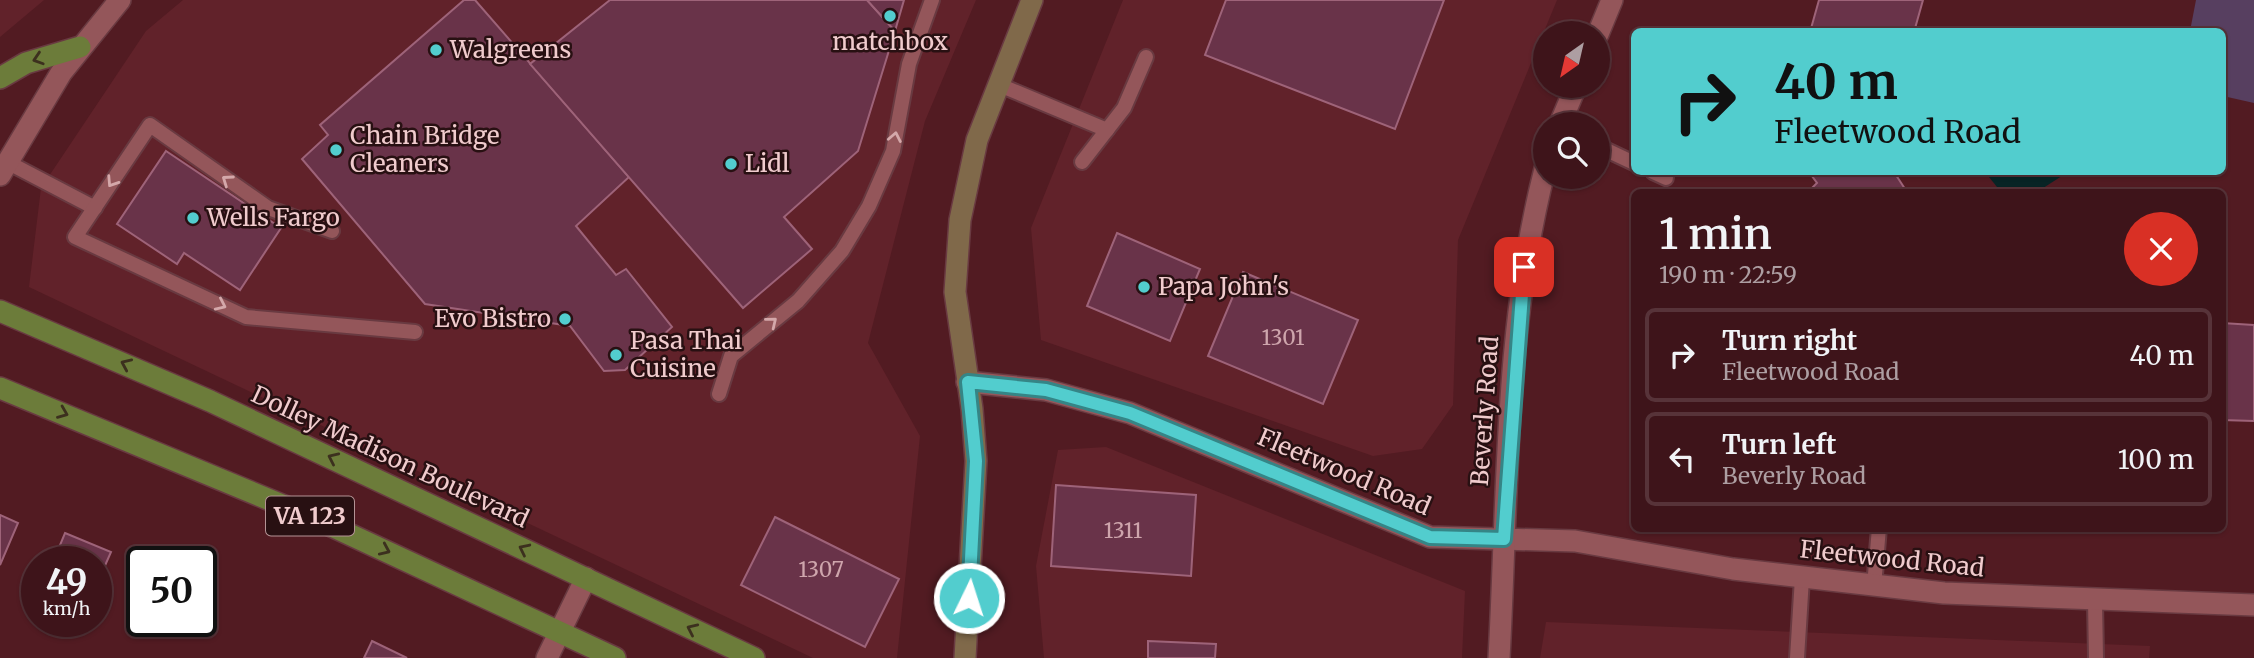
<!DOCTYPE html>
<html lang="en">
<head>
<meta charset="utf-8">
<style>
	body { margin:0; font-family:Merriweather,serif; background:#451d23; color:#f1f3f6; height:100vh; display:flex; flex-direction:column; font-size:26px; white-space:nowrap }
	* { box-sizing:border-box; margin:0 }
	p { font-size:23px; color:#ad9ea2 }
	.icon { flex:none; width:38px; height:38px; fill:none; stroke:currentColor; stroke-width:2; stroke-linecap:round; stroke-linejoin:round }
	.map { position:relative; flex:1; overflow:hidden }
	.drawer { position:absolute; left:1631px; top:189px; width:595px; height:343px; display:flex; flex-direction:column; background:#3e141a; border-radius:10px; box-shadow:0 2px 5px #0004,0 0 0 2px #573339 }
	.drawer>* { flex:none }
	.banner { position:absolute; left:1631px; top:28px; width:595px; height:147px; border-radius:10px; box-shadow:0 2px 5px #0004,0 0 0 2px #573339; background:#52cdce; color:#111; overflow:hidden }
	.needle { width:46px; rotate:214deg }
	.fabs { position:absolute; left:1533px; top:21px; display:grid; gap:14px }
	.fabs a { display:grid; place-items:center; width:77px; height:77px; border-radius:50%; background:#3e141a; box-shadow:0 2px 5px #0004,0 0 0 2px #573339; font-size:35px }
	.speed { position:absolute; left:21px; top:546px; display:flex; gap:14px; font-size:35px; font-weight:700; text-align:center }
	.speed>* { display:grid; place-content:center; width:91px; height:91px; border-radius:50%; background:#3e141a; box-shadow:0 2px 5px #0004,0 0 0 2px #573339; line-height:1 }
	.speed small { font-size:18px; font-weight:400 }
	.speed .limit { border:4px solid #111; border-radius:10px; background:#fff; color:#111 }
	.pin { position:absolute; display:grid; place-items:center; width:60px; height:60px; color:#fff; margin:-30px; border-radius:14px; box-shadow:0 4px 10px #0006 }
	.me { position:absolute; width:77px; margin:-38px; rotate:4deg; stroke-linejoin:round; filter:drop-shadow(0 0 5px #0008) }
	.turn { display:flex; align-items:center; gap:24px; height:147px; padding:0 28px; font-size:32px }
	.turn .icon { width:91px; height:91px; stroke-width:2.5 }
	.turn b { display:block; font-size:49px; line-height:60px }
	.round { display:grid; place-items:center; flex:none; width:74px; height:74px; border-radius:37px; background:#451d23 }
	.summary { display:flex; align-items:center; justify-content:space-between; height:119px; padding:0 28px }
	h1 { font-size:42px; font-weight:600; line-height:52px }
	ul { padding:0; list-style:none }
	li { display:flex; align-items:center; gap:21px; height:94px; margin:0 14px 10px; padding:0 14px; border:4px solid #573339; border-radius:10px }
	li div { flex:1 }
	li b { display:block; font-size:26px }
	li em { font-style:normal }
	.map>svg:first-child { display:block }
	.built { fill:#61222a }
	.green { fill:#573f60 }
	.water { fill:#082425 }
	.building { fill:#693349; stroke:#9e6379; stroke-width:2 }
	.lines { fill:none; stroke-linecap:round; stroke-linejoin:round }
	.service-casing { stroke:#693a41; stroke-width:18 }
	.minor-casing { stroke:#693a41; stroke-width:24 }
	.tertiary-casing { stroke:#693a41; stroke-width:24 }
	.secondary-casing { stroke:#693a41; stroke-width:24 }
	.primary-casing { stroke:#693a41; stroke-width:24 }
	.service { stroke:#94565a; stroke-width:14 }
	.minor { stroke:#94565a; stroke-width:21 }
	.tertiary { stroke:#94565a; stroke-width:21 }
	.secondary { stroke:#80694a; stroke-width:21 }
	.primary { stroke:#6c7c3a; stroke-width:21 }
	.oneway { stroke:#3c301e }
	.oneway2 { stroke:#d4a8aa }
	.route-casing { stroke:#358586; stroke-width:18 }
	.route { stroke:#52cdce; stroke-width:12 }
	.poi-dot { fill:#52cdce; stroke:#281012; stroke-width:2.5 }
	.labels { text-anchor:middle; stroke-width:5; stroke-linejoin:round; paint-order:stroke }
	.number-label { font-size:21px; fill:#cea5ac }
	.shield { fill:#281012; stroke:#b49395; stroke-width:2 }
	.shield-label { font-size:23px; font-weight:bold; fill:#f0cbcd }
	.poi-label { font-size:24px; fill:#f0cbcd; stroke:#281012; text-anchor:start }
	.street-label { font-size:24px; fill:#f0cbcd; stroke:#281012 }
</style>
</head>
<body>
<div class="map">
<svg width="2254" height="658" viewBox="0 0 2254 658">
	<rect width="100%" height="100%" fill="#521b22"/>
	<!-- built -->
	<g class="built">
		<path d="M0,0H44L0,37Z"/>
		<path d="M183,0H976L925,121L868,343L920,436L897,658H813L29,287L41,188L146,31Z"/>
		<path d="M1123,0H1557L1458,240L1453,405L1422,449L1373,456L1041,340L1031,228Z"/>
		<path d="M1106,447L1465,591L1462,658H1044L1036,566L1058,450Z"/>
		<path d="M1546,622L2150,646L2149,658H1540Z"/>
	</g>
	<!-- green -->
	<path class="green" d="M2196,0H2254V103L2223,96L2222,32L2190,31Z"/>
	<!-- water -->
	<path class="water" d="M1985,172H2068L2037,192H2001Z"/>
	<!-- building -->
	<g class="building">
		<path d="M464,0H475L629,177L576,226L616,275L626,269L672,327L625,370L604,371L570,326L425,304L302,159L328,135L320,125Z"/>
		<path d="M610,0H867L895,31L858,151L784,217L812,249L743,308L530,64Z"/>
		<path d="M867,0H904L895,31Z"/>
		<path d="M1226,0H1444L1395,129L1205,55Z"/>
		<path d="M1819,0H1923L1914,32H1810Z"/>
		<path d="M166,151L281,228L240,290L184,253L177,264L117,224Z"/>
		<path d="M1809,172H1894L1907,192H1808L1817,183Z"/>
		<path d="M1117,233L1200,269L1170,341L1087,306Z"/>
		<path d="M1243,272L1358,320L1323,404L1208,356Z"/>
		<path d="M2222,323L2254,325V421L2222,420Z"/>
		<path d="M1056,485L1196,495L1191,576L1051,566Z"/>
		<path d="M0,515L18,523L0,565Z"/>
		<path d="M775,517L899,579L865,647L741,585Z"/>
		<path d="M65,533L111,552L96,586V562H53Z"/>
		<path d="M372,641L407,658H364Z"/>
		<path d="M1148,641L1216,644L1215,658H1148Z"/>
	</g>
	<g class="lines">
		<!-- service casing -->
		<g class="service-casing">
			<g id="service">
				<path d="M997,84L1107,130"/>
				<path d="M1598,146L1634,163"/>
				<path d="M7,162L95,208"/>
				<path d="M1082,162L1124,108L1146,57"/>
				<path d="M1653,172L1666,178"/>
				<path d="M332,231L268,208L150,125L75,237L246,317L415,332"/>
				<path d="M719,394L731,356L798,301L842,251L869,206L893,151L909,64L932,0"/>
				<path d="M1874,586L1879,528"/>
				<path d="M2095,601L2096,658"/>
				<path d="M1797,658L1802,578"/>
			</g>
		</g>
		<!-- minor casing -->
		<g class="minor-casing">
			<g id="minor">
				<path d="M1598,34L1612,0"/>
				<path d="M1560,124L1576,86"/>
				<path d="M967,382L1046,390L1130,413L1430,537L1575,541L1733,569L1944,593L2254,605"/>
				<path d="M547,658L586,578"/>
				<path d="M1499,658C1508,495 1504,328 1545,169"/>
			</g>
		</g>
		<!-- tertiary casing -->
		<g class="tertiary-casing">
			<path id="tertiary" d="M0,175L61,73L120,0"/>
		</g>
		<!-- secondary casing -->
		<g class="secondary-casing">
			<path id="secondary" d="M965,658L976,461L972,409L955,292L960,220L977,140L1032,0"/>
		</g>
		<!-- primary casing -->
		<g class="primary-casing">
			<g id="primary">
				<path d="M0,78L26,63L80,47"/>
				<path d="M0,311L210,401L754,658"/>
				<path d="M0,388L323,522L615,658"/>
			</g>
		</g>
		<!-- service -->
		<use href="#service" class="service"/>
		<!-- minor -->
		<use href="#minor" class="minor"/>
		<!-- tertiary -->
		<use href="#tertiary" class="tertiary"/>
		<!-- secondary -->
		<use href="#secondary" class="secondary"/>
		<!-- primary -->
		<use href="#primary" class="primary"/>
	</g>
	<!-- one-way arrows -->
	<defs><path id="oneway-chevron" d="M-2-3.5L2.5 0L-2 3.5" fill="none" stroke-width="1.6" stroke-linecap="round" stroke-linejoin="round" transform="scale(1.75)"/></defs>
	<g class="oneway">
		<use href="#oneway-chevron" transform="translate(38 59) rotate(162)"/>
		<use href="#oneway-chevron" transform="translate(126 364) rotate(-156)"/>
		<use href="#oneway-chevron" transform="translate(63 413) rotate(22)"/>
		<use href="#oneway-chevron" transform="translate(333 458) rotate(-155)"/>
		<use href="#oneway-chevron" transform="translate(524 549) rotate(-154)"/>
		<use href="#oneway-chevron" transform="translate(385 550) rotate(24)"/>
		<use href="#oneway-chevron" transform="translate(692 629) rotate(-155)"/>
	</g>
	<g class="oneway2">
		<use href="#oneway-chevron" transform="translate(895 137) rotate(-79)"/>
		<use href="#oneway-chevron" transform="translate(227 180) rotate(-145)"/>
		<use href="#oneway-chevron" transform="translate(112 182) rotate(123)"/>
		<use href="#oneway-chevron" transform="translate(221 305) rotate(25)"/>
		<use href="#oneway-chevron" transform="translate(772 322) rotate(-39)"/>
	</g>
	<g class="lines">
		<!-- route casing -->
		<g class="route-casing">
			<path id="route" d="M969,598L976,461L968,382L1046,390L1130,413L1430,537L1504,539L1524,267"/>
		</g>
		<!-- route -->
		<use href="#route" class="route"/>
	</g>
	<!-- markers -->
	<g class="poi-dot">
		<circle cx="890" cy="16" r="7"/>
		<circle cx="436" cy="50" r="7"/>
		<circle cx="336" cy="150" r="7"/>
		<circle cx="731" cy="164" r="7"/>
		<circle cx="193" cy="218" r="7"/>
		<circle cx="1144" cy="287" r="7"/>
		<circle cx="565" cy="319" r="7"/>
		<circle cx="616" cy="355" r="7"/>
	</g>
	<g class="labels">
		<!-- number labels -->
		<g class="number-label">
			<text x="1283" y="345">1301</text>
			<text x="1123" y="538">1311</text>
			<text x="821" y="577">1307</text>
		</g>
		<!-- shield labels -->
		<rect class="shield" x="266" y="496.5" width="88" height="39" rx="5"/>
		<g class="shield-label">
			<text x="310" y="524">VA 123</text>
		</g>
		<!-- poi labels -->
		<g class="poi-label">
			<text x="890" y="50" text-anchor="middle">matchbox</text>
			<text x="450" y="58">Walgreens</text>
			<text x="350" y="144">Chain Bridge<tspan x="350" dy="28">Cleaners</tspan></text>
			<text x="745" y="172">Lidl</text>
			<text x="207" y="226">Wells Fargo</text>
			<text x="1158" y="295">Papa John's</text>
			<text x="551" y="327" text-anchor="end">Evo Bistro</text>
			<text x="630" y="349">Pasa Thai<tspan x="630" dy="28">Cuisine</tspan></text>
		</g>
		<!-- street labels -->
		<g class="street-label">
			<text transform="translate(1485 411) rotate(-86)" y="8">Beverly Road</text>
			<text transform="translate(390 457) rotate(25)" y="8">Dolley Madison Boulevard</text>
			<text transform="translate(1344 472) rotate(23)" y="8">Fleetwood Road</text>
			<text transform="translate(1892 559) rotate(6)" y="8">Fleetwood Road</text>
		</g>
	</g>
</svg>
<div class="fabs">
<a><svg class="needle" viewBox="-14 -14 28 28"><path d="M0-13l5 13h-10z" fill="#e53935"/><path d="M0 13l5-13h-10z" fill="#ad9ea2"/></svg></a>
<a><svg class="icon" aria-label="search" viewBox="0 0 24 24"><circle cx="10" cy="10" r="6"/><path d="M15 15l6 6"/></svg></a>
</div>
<div class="speed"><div>49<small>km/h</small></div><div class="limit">50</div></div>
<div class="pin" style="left:1524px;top:267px;background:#d93025"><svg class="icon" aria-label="arrive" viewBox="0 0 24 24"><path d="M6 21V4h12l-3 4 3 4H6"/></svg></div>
<svg class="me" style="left:969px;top:598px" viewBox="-20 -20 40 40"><circle r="17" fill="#52cdce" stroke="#fff" stroke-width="3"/><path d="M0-11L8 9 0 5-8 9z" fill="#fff"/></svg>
<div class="banner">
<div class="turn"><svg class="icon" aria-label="right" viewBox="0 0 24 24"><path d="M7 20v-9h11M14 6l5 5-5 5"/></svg><div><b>40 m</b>Fleetwood Road</div></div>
</div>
<section class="drawer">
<div class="summary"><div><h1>1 min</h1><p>190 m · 22:59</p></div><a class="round" style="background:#d93025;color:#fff"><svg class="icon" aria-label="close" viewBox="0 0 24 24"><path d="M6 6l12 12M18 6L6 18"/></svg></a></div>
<ul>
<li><svg class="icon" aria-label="right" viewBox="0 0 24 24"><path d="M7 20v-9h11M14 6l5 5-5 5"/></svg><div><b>Turn right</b><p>Fleetwood Road</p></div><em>40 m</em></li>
<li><svg class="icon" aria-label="left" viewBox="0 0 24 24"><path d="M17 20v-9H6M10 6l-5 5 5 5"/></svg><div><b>Turn left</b><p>Beverly Road</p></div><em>100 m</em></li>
</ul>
</section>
</div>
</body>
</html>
